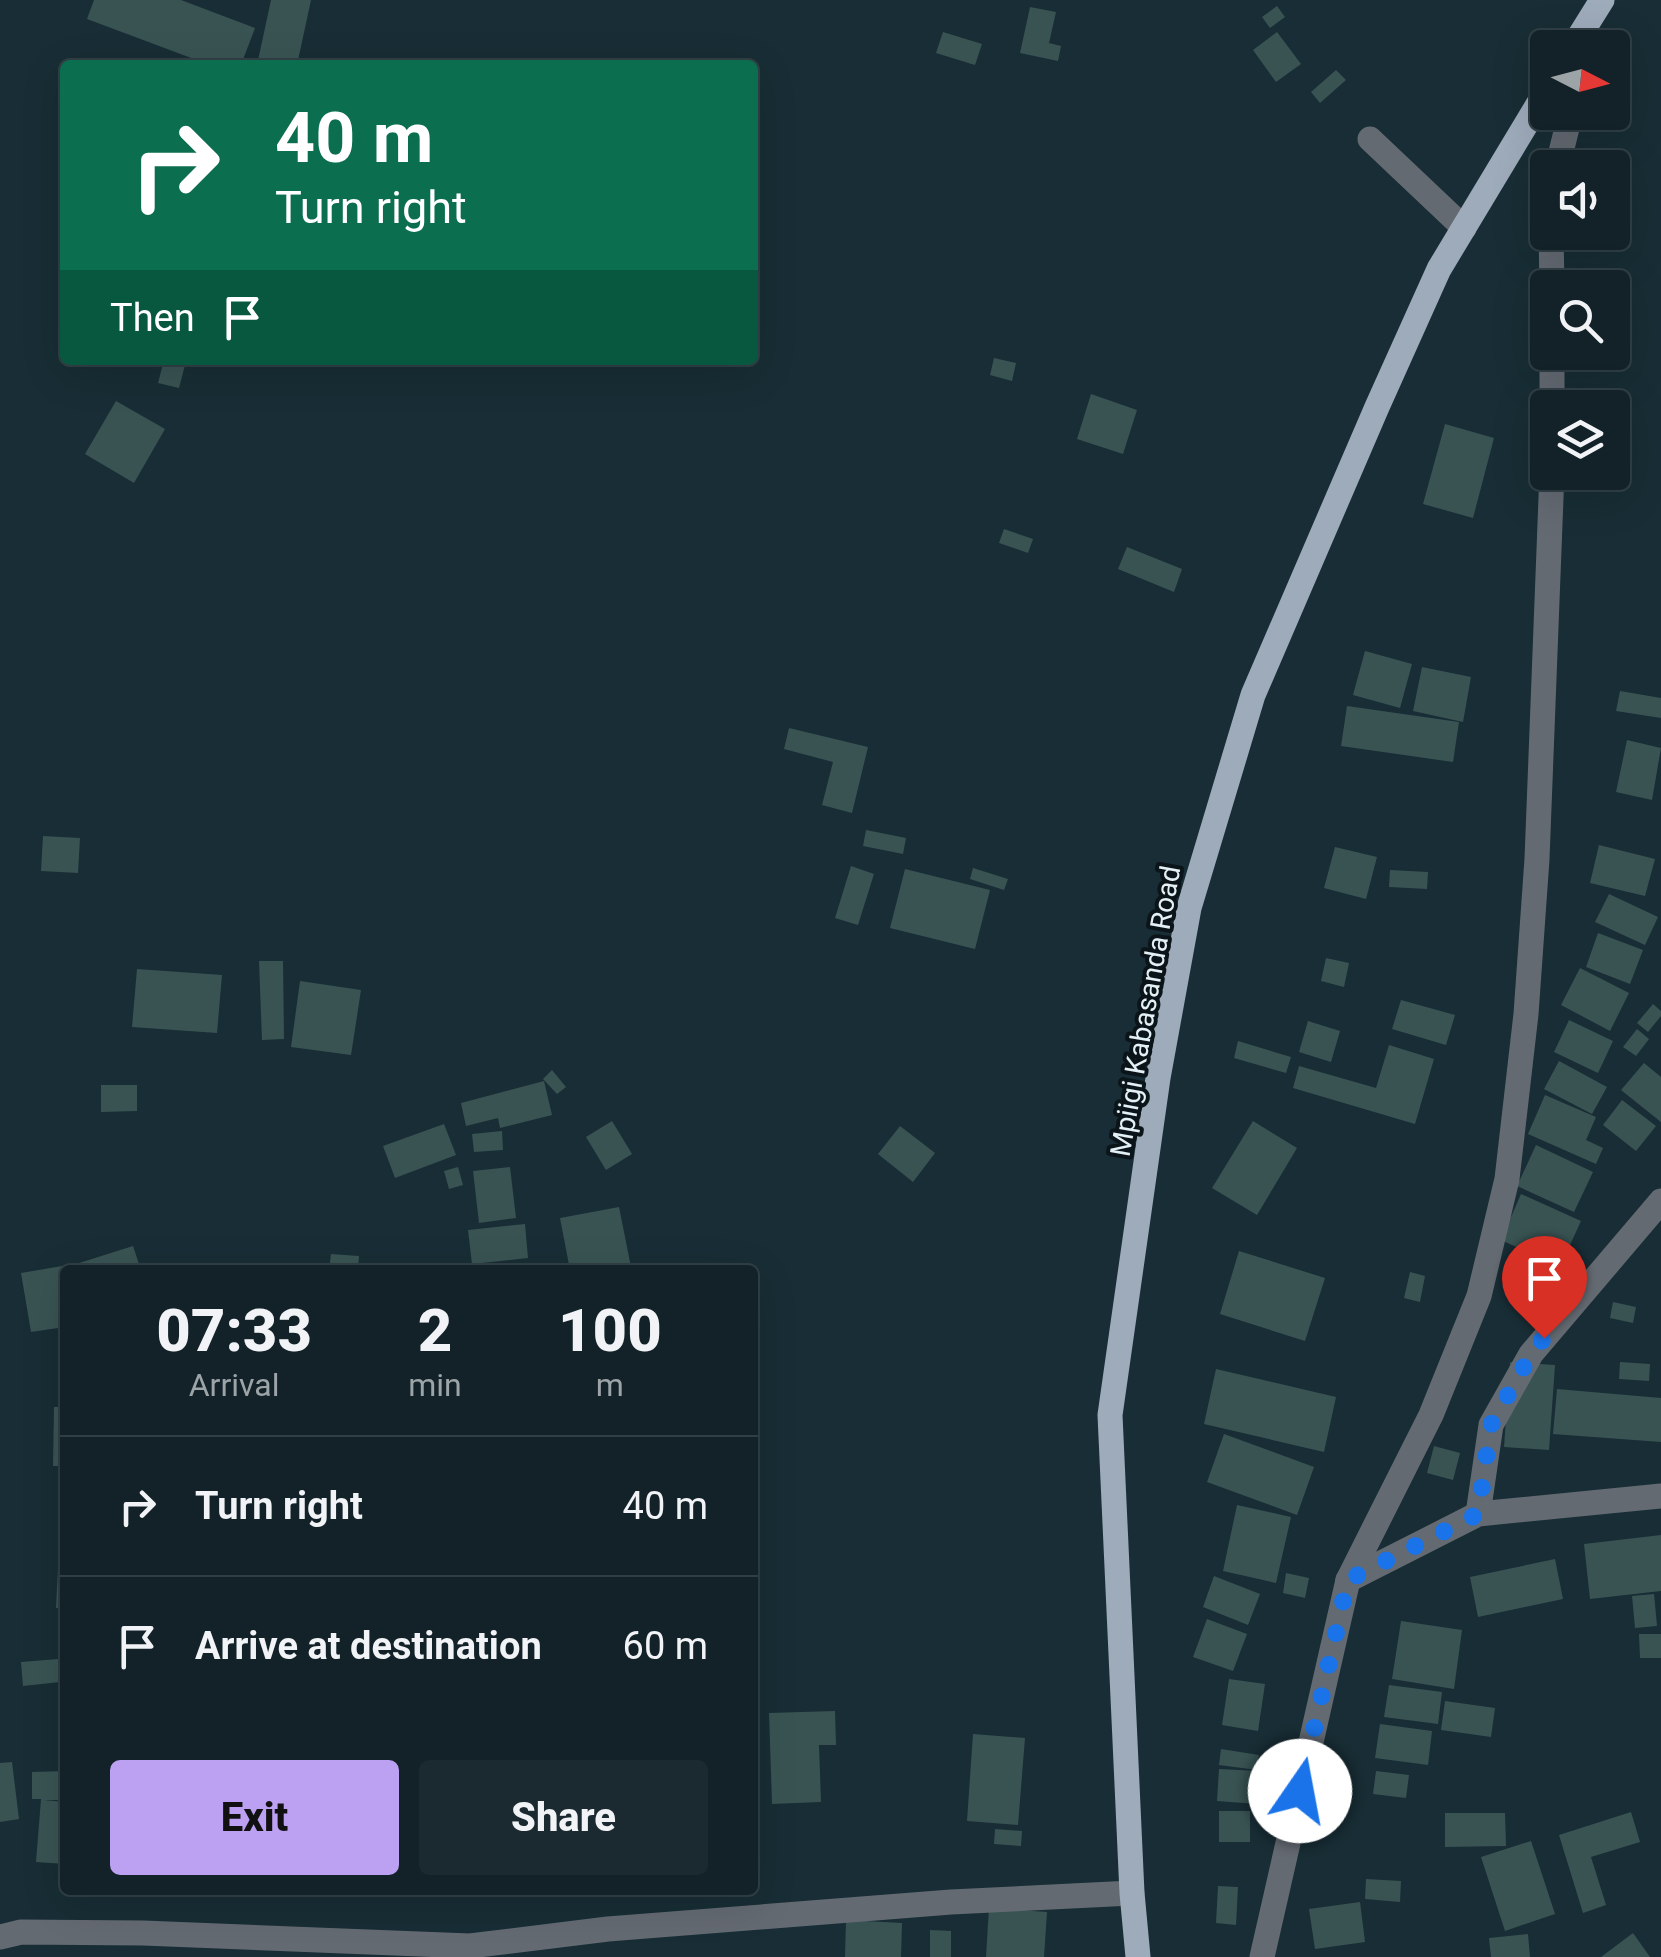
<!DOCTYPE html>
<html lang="en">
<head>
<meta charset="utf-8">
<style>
	body { margin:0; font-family:Roboto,sans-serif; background:#1b2a30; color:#f1f3f6; height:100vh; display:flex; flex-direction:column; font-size:38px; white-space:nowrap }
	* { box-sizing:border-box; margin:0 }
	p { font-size:32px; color:#9ca4a8 }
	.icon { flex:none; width:55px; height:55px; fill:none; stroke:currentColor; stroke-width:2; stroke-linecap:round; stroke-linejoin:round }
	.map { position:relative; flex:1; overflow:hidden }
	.sheet { position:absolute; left:60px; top:1265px; width:698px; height:630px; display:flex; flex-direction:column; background:#122228; border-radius:10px; box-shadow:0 10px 40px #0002,0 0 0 2px #313f45 }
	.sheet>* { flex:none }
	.hud { position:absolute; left:60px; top:60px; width:698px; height:305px; border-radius:10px; box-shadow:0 10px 40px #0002,0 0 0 2px #313f45; background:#0b6e4f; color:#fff; overflow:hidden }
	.needle { width:65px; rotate:96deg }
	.tools { position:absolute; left:1530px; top:30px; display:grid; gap:20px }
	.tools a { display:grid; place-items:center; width:100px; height:100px; border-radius:10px; background:#122228; box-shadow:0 10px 40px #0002,0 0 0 2px #313f45; font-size:50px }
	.pin { position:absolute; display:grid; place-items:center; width:85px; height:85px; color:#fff; margin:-102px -42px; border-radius:50% 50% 50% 0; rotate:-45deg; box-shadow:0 0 10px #0007 }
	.pin .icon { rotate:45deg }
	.me { position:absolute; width:110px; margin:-55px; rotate:12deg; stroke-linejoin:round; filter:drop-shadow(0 0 8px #0008) }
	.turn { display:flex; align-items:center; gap:35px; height:210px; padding:0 50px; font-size:45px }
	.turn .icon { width:130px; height:130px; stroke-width:2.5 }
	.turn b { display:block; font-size:70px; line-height:85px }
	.then { display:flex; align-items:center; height:95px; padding:0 50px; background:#0003; gap:20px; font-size:38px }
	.eta { display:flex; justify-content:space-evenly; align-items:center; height:170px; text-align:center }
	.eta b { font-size:60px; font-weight:800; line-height:70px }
	.cta { display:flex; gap:20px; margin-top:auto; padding:20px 50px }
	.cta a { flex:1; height:115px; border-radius:10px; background:#bca0f2; color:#111; font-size:40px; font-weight:800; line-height:115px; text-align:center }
	.cta a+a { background:#1b2a30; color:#f1f3f6 }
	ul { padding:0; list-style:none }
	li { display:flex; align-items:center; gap:30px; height:140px; padding:0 50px; border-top:2px solid #313f45 }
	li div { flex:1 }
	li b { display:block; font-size:38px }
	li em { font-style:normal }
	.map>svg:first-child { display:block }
	.building { fill:#395353 }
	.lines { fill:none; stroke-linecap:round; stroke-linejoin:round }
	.minor { stroke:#646a72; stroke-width:25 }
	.major { stroke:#9eabba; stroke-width:25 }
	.route { stroke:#1a73e8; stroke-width:18; stroke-dasharray:0 32.4 }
	.labels { text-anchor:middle; stroke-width:8; stroke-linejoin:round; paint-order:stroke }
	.street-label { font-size:28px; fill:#e3f0f5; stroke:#0b1418 }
</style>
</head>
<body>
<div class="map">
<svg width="1661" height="1957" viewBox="0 0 1661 1957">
	<rect width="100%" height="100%" fill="#182d35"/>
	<!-- building -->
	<g class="building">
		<path d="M94,0H181L255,28L241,65H210L87,19Z"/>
		<path d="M271,0H311L297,65H257Z"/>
		<path d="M1277,6L1285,17L1270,28L1262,17Z"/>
		<path d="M1030,7L1056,12L1049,43L1061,46L1058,61L1020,53Z"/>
		<path d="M943,32L982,44L975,65L936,53Z"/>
		<path d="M1277,32L1301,64L1276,82L1253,50Z"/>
		<path d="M1336,70L1346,80L1320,103L1311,92Z"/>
		<path d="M994,358L1016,363L1012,381L990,375Z"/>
		<path d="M164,360L185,365L179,388L158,383Z"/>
		<path d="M1091,394L1137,410L1123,454L1077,439Z"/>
		<path d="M116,401L165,429L134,483L85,454Z"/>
		<path d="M1445,424L1494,438L1473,518L1423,504Z"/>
		<path d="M1004,529L1033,539L1028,553L999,543Z"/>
		<path d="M1127,547L1182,569L1174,592L1118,569Z"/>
		<path d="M1365,651L1412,664L1400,708L1353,695Z"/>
		<path d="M1422,667L1471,677L1463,722L1413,711Z"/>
		<path d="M1620,691L1661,698V718L1616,711Z"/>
		<path d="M1347,706L1459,722L1453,762L1341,746Z"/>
		<path d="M789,728L868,747L852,813L822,805L833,762L784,749Z"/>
		<path d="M1627,740L1661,748L1652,800L1616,792Z"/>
		<path d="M866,830L906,838L903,854L863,846Z"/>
		<path d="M43,836L80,838L78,873L41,871Z"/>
		<path d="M1599,845L1655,859L1645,896L1590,883Z"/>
		<path d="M1335,847L1377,857L1366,899L1324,888Z"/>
		<path d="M851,866L874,874L858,925L835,918Z"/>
		<path d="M973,868L1008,879L1004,890L970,879Z"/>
		<path d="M905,869L990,890L975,949L890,928Z"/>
		<path d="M1390,870L1428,872L1427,889L1389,887Z"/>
		<path d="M1609,894L1658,917L1645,945L1595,922Z"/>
		<path d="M1598,933L1643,950L1630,984L1586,967Z"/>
		<path d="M1326,958L1349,963L1344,987L1321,981Z"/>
		<path d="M259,961H283L284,1039L262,1040Z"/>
		<path d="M1580,968L1629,993L1610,1031L1561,1005Z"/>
		<path d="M137,969L222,975L217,1033L132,1027Z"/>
		<path d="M300,981L361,990L351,1055L291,1047Z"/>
		<path d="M1401,1000L1455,1015L1446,1045L1392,1029Z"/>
		<path d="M1653,1004L1661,1011V1016L1648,1032L1637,1023Z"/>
		<path d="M1569,1020L1613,1041L1598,1073L1554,1052Z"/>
		<path d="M1308,1021L1340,1031L1331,1062L1299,1052Z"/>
		<path d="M1637,1029L1649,1039L1636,1056L1623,1047Z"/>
		<path d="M1238,1041L1291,1057L1286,1073L1234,1058Z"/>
		<path d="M1389,1045L1434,1059L1415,1124L1293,1088L1299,1066L1376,1088Z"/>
		<path d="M1559,1061L1607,1087L1592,1114L1544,1089Z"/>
		<path d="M1644,1063L1661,1077V1122L1621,1090Z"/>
		<path d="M552,1070L566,1087L557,1094L543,1079Z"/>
		<path d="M544,1081L552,1115L500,1128L498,1118L466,1126L461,1103Z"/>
		<path d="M101,1085H137V1111L101,1112Z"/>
		<path d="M1545,1095L1596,1117L1586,1140L1603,1148L1596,1164L1528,1134Z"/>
		<path d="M1622,1100L1656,1126L1636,1151L1603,1125Z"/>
		<path d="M612,1121L632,1154L606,1170L586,1137Z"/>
		<path d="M1253,1121L1297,1148L1257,1215L1212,1188Z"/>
		<path d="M444,1124L456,1155L395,1178L383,1146Z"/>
		<path d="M900,1126L935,1153L913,1182L878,1154Z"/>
		<path d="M502,1131L503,1150L474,1152L472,1134Z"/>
		<path d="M1536,1145L1593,1172L1574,1212L1517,1186Z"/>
		<path d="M458,1167L463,1185L449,1189L444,1171Z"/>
		<path d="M510,1167L516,1218L479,1223L473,1171Z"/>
		<path d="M1521,1194L1581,1221L1560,1267L1501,1240Z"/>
		<path d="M619,1207L631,1267L570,1270L560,1218Z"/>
		<path d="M525,1224L528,1258L472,1264L468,1230Z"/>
		<path d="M133,1246L141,1270H78L76,1264Z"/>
		<path d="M1239,1251L1325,1278L1305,1341L1220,1314Z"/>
		<path d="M331,1254L359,1256L358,1270H329Z"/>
		<path d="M68,1265L69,1270H65V1327L31,1332L21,1273Z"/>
		<path d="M1410,1272L1425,1276L1420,1302L1404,1298Z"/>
		<path d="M1613,1302L1636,1307L1633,1323L1610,1318Z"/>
		<path d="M1510,1362L1555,1365L1549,1450L1504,1447Z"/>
		<path d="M1620,1362L1650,1364L1649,1381L1619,1379Z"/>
		<path d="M1216,1369L1336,1397L1324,1452L1204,1424Z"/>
		<path d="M1557,1389L1661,1398V1442L1553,1434Z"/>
		<path d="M54,1407H65V1466H53Z"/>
		<path d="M1224,1434L1314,1467L1297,1515L1207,1482Z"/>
		<path d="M1434,1446L1460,1453L1453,1480L1427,1473Z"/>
		<path d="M1237,1505L1291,1517L1276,1583L1223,1571Z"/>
		<path d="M1661,1535V1591L1590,1599L1584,1544Z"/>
		<path d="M1555,1559L1563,1599L1478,1617L1470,1577Z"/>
		<path d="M58,1569L65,1570V1609L56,1608Z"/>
		<path d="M1286,1573L1309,1578L1305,1598L1283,1593Z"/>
		<path d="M1214,1576L1260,1594L1248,1625L1203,1607Z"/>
		<path d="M1654,1594L1657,1626L1635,1628L1632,1596Z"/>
		<path d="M1207,1619L1247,1634L1233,1671L1193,1657Z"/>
		<path d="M1401,1621L1462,1630L1454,1689L1392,1679Z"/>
		<path d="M1639,1634H1661V1658H1640Z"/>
		<path d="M58,1659L60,1682L23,1686L21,1662Z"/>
		<path d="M1229,1679L1265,1684L1258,1731L1222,1725Z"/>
		<path d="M1389,1685L1442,1692L1438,1724L1384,1717Z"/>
		<path d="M1445,1701L1495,1708L1491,1737L1441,1730Z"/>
		<path d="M835,1711L836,1745H819L821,1802L772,1804L769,1713Z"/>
		<path d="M1380,1724L1432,1731L1428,1765L1375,1758Z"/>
		<path d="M973,1734L1025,1738L1018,1825L967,1821Z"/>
		<path d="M1221,1749L1259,1755L1257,1770L1219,1765Z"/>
		<path d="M12,1762L19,1819L0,1822V1763Z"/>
		<path d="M1219,1769L1259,1771L1257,1804L1217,1801Z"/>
		<path d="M65,1771L64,1800H44L65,1802V1864L36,1862L41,1799H32V1772Z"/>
		<path d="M1376,1771L1409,1775L1406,1798L1373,1794Z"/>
		<rect x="1219" y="1811" width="31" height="31"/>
		<path d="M1631,1812L1640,1842L1591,1857L1606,1905L1583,1913L1559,1835Z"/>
		<path d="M1445,1813H1505L1506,1846L1445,1847Z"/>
		<path d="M995,1829L1022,1831L1021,1846L994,1844Z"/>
		<path d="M1531,1841L1555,1914L1505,1931L1481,1857Z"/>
		<path d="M1366,1879L1401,1881L1400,1902L1365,1899Z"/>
		<path d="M1218,1886L1238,1887L1236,1925L1216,1923Z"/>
		<path d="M1360,1902L1365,1942L1315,1949L1309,1909Z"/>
		<path d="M989,1908L1047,1912L1044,1957H986Z"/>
		<path d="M846,1920L902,1923L901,1957H845Z"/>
		<path d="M930,1930L951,1931V1957H930Z"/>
		<path d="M1633,1933L1650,1957H1601Z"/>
		<path d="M1528,1934L1530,1957H1491L1489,1938Z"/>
	</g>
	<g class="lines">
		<!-- minor -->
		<g class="minor">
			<path d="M1370,139L1464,228"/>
			<path d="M1557,168L1571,112"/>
			<path d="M1551,232L1552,288"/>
			<path d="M1552,408V352"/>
			<path d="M1478,1514L1491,1425L1531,1354L1661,1201"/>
			<path d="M1348,1580L1478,1514L1661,1496"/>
			<path d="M0,1937L21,1932L143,1933L470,1946L608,1929L951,1902L1132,1893"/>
			<path d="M1262,1957L1348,1580L1431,1415L1479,1296L1507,1179L1526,1014L1537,859L1552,472"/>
		</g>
		<!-- major -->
		<g class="major">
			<path d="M1572,48L1602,0"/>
			<path d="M1138,1957L1132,1893L1110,1415L1158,1078L1189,908L1253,695L1377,407L1439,269L1548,88"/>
		</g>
	</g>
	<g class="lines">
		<!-- route -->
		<path class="route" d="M1300,1791L1348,1580L1478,1514L1491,1425L1531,1354L1544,1338"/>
	</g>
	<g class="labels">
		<!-- street labels -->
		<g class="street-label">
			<text transform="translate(1145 1011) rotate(-80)" y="10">Mpiigi Kabasanda Road</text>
		</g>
	</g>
</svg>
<div class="tools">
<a><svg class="needle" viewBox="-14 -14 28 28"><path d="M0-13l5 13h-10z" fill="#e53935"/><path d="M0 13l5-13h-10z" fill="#9ca4a8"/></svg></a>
<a><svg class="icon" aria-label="sound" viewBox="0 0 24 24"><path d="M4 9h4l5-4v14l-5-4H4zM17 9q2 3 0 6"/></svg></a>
<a><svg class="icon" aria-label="search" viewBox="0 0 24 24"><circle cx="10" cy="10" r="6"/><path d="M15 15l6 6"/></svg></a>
<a><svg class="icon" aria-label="layers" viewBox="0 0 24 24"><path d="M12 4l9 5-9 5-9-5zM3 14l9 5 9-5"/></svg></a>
</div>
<div class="pin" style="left:1544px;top:1338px;background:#d93025"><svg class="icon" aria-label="arrive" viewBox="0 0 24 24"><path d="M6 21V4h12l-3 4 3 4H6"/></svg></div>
<svg class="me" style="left:1300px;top:1791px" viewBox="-20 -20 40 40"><circle r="19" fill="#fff"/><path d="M0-13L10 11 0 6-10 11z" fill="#1a73e8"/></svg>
<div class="hud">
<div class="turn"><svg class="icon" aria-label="right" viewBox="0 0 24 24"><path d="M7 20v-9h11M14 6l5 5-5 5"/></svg><div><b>40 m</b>Turn right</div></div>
<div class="then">Then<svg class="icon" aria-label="arrive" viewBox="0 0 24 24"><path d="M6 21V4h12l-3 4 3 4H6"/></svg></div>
</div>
<section class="sheet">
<div class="eta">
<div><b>07:33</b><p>Arrival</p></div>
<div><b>2</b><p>min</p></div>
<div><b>100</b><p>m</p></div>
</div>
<ul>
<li><svg class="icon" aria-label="right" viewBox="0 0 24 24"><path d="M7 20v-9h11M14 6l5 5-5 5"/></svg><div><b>Turn right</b></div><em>40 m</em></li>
<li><svg class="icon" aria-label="arrive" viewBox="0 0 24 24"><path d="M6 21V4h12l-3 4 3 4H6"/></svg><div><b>Arrive at destination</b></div><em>60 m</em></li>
</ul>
<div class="cta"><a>Exit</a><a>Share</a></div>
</section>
</div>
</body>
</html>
